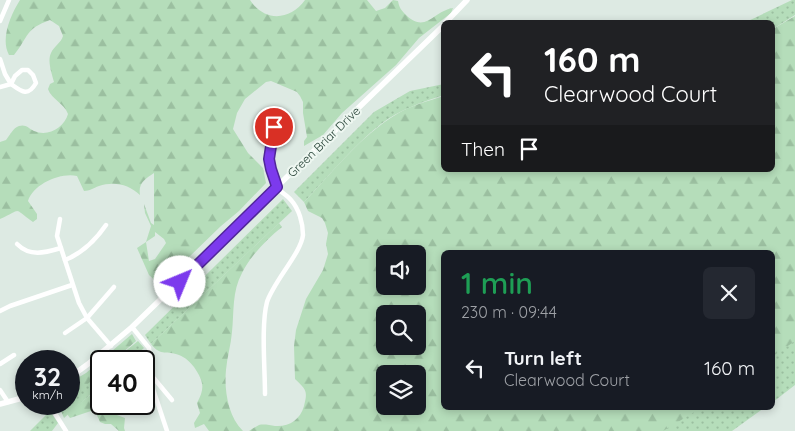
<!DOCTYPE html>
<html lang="en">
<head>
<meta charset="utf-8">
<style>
	body { margin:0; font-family:Quicksand,sans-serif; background:#242831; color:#f1f3f6; height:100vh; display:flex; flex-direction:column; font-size:19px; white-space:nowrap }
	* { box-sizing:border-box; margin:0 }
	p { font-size:16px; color:#9ea1a6 }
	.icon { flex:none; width:28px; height:28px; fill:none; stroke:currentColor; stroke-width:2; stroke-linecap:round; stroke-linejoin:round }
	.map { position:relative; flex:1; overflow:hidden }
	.sheet { position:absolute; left:441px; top:250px; width:334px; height:160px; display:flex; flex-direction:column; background:#171b24; border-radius:8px; box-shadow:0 2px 8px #0003 }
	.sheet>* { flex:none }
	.guide { position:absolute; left:441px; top:20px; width:334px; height:152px; border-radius:8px; box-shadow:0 2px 8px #0003; background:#202124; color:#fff; overflow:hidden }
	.controls { position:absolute; left:376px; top:245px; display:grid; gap:10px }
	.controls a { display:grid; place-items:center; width:50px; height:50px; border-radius:8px; background:#171b24; box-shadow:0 2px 8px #0003; font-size:25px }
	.speed { position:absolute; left:15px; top:350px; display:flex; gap:10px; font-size:25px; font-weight:700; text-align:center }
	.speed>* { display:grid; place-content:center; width:65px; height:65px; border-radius:50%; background:#171b24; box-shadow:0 2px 8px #0003; line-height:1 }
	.speed small { font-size:12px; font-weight:400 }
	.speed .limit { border:2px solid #111; border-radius:8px; background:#fff; color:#111 }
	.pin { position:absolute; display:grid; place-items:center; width:42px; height:42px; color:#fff; margin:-21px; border:2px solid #fff; border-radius:50%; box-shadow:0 1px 5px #0007 }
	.me { position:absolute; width:55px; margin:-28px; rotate:45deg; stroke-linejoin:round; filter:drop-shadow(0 0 4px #0008) }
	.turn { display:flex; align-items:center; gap:18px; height:105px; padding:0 20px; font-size:22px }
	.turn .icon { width:65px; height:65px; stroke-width:2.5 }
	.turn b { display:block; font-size:35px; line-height:42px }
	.then { display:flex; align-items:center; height:48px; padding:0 20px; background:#0003; gap:10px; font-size:19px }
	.round { display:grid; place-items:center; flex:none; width:52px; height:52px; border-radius:8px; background:#242831 }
	.overview { display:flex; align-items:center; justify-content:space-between; height:85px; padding:0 20px }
	h1 { font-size:30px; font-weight:600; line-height:38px; color:#1e9e55 }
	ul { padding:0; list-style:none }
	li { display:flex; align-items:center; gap:15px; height:65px; padding:0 20px }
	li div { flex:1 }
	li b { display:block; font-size:19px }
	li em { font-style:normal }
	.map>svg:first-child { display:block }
	.grass { fill:url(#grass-dots) }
	.forest { fill:url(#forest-firs); fill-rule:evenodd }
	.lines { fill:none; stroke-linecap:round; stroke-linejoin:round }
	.minor { stroke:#fff; stroke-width:4.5 }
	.tertiary { stroke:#fff; stroke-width:5.5 }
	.route-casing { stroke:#51269a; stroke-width:12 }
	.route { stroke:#7c3aed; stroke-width:9 }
	.labels { text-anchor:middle; stroke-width:4; stroke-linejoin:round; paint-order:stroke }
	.street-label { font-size:12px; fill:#1e3b2f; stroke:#eef7f1 }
</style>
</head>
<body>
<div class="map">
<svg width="795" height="431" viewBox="0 0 795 431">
	<defs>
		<pattern id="grass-dots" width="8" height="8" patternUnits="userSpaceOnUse" patternTransform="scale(1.25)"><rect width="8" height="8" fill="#b5ddba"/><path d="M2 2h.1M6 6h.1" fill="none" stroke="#9bbfa0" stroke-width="1.8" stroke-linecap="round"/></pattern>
		<pattern id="forest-firs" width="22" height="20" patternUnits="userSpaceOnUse" patternTransform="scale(1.25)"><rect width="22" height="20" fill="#b5ddba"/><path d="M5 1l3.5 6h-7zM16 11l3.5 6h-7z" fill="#9bbfa0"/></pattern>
	</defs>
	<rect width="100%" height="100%" fill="#ddeae3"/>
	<!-- grass -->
	<g class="grass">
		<path d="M792,0H795V15L773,29L772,22H746Z"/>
		<path d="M444,84V95C422,102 399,110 381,124C354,145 328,177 304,202L294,192L374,112L410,91Z"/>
		<path d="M283,199L292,211L151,344L145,335Z"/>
		<path d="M795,337V385L773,402L772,353Z"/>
		<path d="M138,341L144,348L129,361H113Z"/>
		<path d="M101,372V385L64,418L59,407L63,404H69V399Z"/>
		<path d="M693,408H764L732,431H659Z"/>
		<path d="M50,411L58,423L52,431H30Z"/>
	</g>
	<!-- forest -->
	<g class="forest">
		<path d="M20,0H250C264,22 290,21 305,0H367L376,11L385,8L393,0L398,1C399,7 401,10 406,15C426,34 433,11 453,8L451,13L419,38L396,65L342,113L323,135L304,146V141L307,137L303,113V102L300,96L297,92L271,81L266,82L245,99L237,113L233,129L248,153L263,168L266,183L239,211L221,226L189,257L174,274L160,285L149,275L137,248L146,242L151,226L145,213L144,204L151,223L154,225V173C145,179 138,183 140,195C129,184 113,181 99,186C93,188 90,191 84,191L77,176C61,172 33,184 28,201L37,214V219L33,222C11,207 24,209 0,219V142L6,140C10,135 13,128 19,126C26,124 28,128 34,131C48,137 64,128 68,114C64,103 52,100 48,89L50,84L54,82C52,74 47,61 51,53C54,46 61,43 63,36L59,26L50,20C25,29 29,36 14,55H9C0,39 11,14 20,0ZM155,232L164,239L166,243L155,259L149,261L146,242L155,236Z"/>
		<path d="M795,16V341L773,356L772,252H444V408H701L663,431H249C252,429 255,427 259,425C263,424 270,425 275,426C289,427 300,420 304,406C308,390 306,390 295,379L294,346L296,330L306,299L323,270L328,254L326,244L328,233L325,223L322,218L308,211L304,202C334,171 360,136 397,114C412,105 428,101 444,96V170H772L773,29ZM385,254H418V286H385ZM385,314H418V346H385ZM385,374H418V406H385Z"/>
		<path d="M279,223L282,227C267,239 251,255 242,273C232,291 234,312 232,332C231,345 227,357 226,370C224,390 228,417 243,431H209L204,424L195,428L194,423L200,413L197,403C205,388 204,382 194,367C191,363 185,357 179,355C167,350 161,357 151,344Z"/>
		<path d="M132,334L136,341L113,361H101V372L69,401V383L86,373Z"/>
		<path d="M101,386V404H105L106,411L125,418L124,428L125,431H119L111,424H105L100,422L96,413L91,411L70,418L67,414Z"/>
	</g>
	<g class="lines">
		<!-- minor -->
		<g class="minor">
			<path d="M0,21L9,0"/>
			<path d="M0,59L5,74L11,84L0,87"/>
			<path d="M22,70H28L33,75L36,83C28,97 22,92 11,84L15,76Z"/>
			<path d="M60,219L57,236L79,303L87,318L111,346"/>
			<path d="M17,244C30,257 44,253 61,248"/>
			<path d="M65,260C83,253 95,241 106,225"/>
			<path d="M0,311L10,306L72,285"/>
			<path d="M132,327L149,348L153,389L167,431"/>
			<path d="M65,333L87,318L114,287"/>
			<path d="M0,364L14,355"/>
			<path d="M152,376L172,400"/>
			<path d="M0,390L8,402"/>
			<path d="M265,394C265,369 261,325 267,302C274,281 301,253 303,235C303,223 299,209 291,200C287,195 280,192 277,187C265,169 272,146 274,127"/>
			<path d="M49,404L66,431"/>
		</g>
		<!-- tertiary -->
		<g class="tertiary">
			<path d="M446,22L467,0"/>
			<path d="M69,378L88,364L132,327L444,25"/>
			<path d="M0,404L26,397"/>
		</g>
	</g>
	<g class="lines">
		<!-- route casing -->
		<g class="route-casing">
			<path id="route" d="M180,282L277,187L271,169L269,159L274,127"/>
		</g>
		<!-- route -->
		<use href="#route" class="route"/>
	</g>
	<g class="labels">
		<!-- street labels -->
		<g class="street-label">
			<text transform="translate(324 142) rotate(-44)" y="4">Green Briar Drive</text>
		</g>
	</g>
</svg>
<div class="controls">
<a><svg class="icon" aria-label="sound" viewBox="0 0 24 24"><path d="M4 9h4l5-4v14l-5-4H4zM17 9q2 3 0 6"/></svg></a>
<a><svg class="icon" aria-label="search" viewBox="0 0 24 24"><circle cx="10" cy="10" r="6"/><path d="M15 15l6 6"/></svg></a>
<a><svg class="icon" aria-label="layers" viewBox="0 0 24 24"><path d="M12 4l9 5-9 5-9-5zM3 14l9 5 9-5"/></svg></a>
</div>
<div class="speed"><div>32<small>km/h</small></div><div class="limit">40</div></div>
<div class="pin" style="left:274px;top:127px;background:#d93025"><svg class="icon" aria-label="arrive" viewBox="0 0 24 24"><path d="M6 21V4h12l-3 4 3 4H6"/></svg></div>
<svg class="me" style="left:180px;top:282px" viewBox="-20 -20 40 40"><circle r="19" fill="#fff"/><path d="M0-13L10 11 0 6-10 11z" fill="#7c3aed"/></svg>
<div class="guide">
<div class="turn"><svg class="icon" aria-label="left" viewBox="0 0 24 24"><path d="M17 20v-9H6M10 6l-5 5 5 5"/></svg><div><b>160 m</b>Clearwood Court</div></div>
<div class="then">Then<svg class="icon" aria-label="arrive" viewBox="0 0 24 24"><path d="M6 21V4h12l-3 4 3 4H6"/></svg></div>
</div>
<section class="sheet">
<div class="overview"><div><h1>1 min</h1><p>230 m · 09:44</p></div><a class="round"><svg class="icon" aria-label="close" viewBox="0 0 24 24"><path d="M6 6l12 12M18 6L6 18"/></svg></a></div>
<ul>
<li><svg class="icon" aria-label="left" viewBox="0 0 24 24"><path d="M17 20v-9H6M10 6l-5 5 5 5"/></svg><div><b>Turn left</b><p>Clearwood Court</p></div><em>160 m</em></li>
</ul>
</section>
</div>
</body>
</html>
